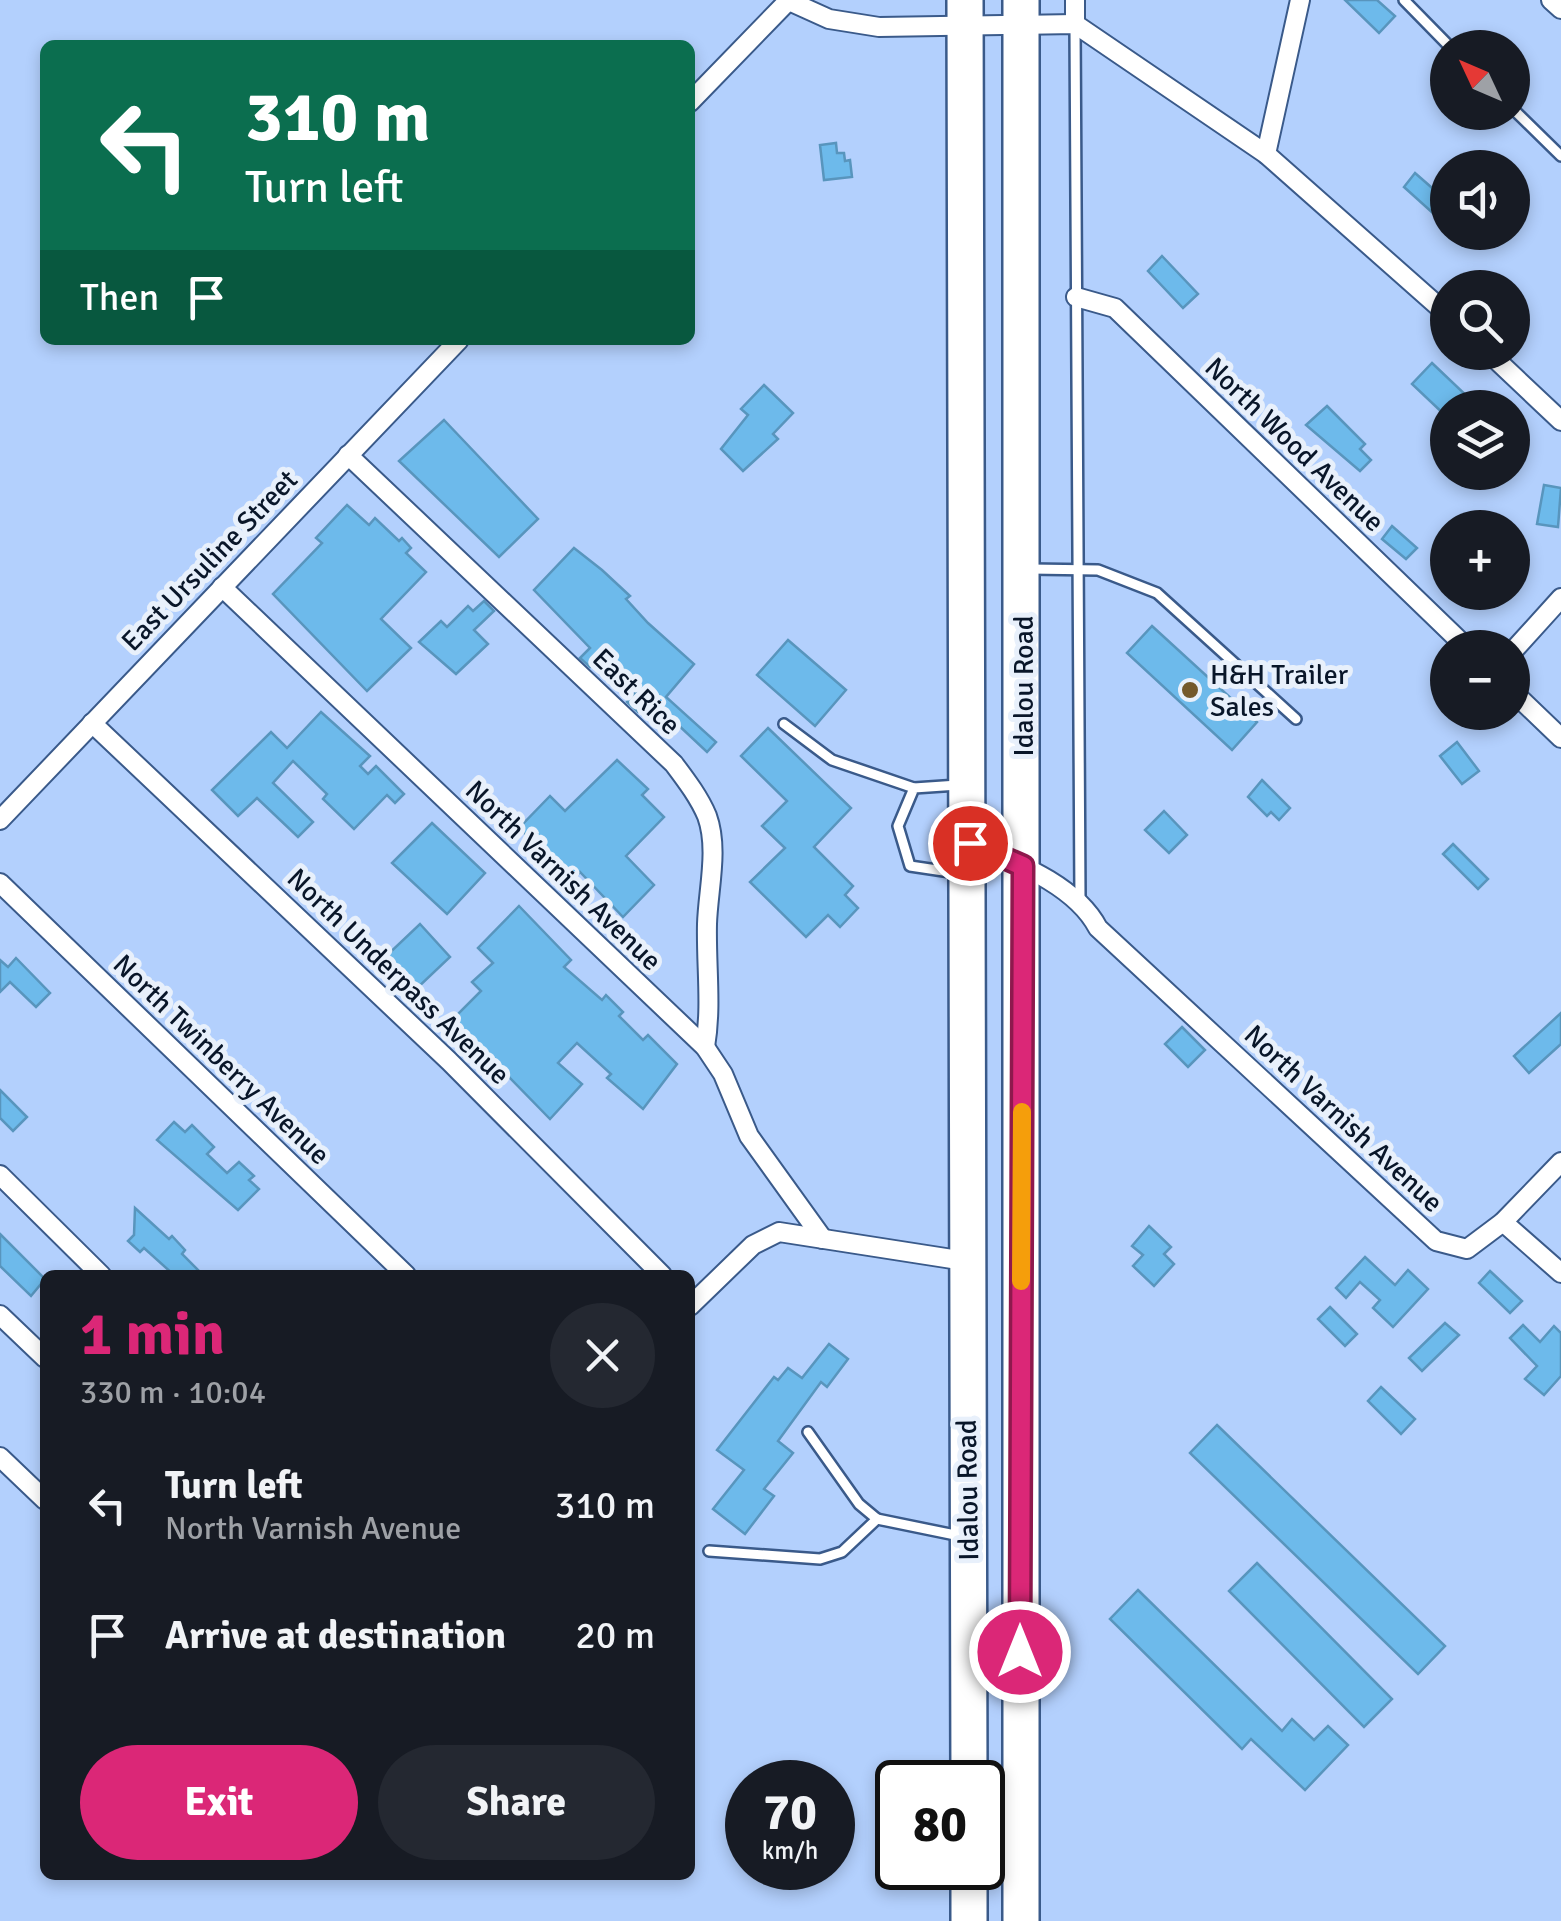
<!DOCTYPE html>
<html lang="en">
<head>
<meta charset="utf-8">
<style>
	body { margin:0; font-family:Signika,sans-serif; background:#242831; color:#f1f3f6; height:100vh; display:flex; flex-direction:column; font-size:38px; white-space:nowrap }
	* { box-sizing:border-box; margin:0 }
	p { font-size:32px; color:#9ea1a6 }
	.icon { flex:none; width:55px; height:55px; fill:none; stroke:currentColor; stroke-width:2; stroke-linecap:round; stroke-linejoin:round }
	.map { position:relative; flex:1; overflow:hidden }
	.details { position:absolute; left:40px; top:1270px; width:655px; height:610px; display:flex; flex-direction:column; background:#171b24; border-radius:15px; box-shadow:0 5px 15px #0003 }
	.details>* { flex:none }
	.hud { position:absolute; left:40px; top:40px; width:655px; height:305px; border-radius:15px; box-shadow:0 5px 15px #0003; background:#0b6e4f; color:#fff; overflow:hidden }
	.needle { width:65px; rotate:314deg }
	.buttons { position:absolute; left:1430px; top:30px; display:grid; gap:20px }
	.buttons a { display:grid; place-items:center; width:100px; height:100px; border-radius:50%; background:#171b24; box-shadow:0 5px 15px #0003; font-size:50px }
	.speed { position:absolute; left:725px; top:1760px; display:flex; gap:20px; font-size:50px; font-weight:700; text-align:center }
	.speed>* { display:grid; place-content:center; width:130px; height:130px; border-radius:50%; background:#171b24; box-shadow:0 5px 15px #0003; line-height:1 }
	.speed small { font-size:25px; font-weight:400 }
	.speed .limit { border:5px solid #111; border-radius:15px; background:#fff; color:#111 }
	.pin { position:absolute; display:grid; place-items:center; width:85px; height:85px; color:#fff; margin:-42px; border:5px solid #fff; border-radius:50%; box-shadow:0 2px 10px #0007 }
	.me { position:absolute; width:110px; margin:-55px; rotate:0deg; stroke-linejoin:round; filter:drop-shadow(0 0 8px #0008) }
	.turn { display:flex; align-items:center; gap:35px; height:210px; padding:0 40px; font-size:45px }
	.turn .icon { width:130px; height:130px; stroke-width:2.5 }
	.turn b { display:block; font-size:70px; line-height:85px }
	.then { display:flex; align-items:center; height:95px; padding:0 40px; background:#0003; gap:20px; font-size:38px }
	.round { display:grid; place-items:center; flex:none; width:105px; height:105px; border-radius:52px; background:#242831 }
	.summary { display:flex; align-items:center; justify-content:space-between; height:170px; padding:0 40px }
	h1 { font-size:60px; font-weight:700; line-height:75px; color:#db2777 }
	.action { display:flex; gap:20px; margin-top:auto; padding:20px 40px }
	.action a { flex:1; height:115px; border-radius:60px; background:#db2777; color:#fff; font-size:40px; font-weight:700; line-height:115px; text-align:center }
	.action a+a { background:#242831; color:#f1f3f6 }
	ul { padding:0; list-style:none }
	li { display:flex; align-items:center; gap:30px; height:130px; padding:0 40px }
	li div { flex:1 }
	li b { display:block; font-size:38px }
	li em { font-style:normal }
	.map>svg:first-child { display:block }
	.building { fill:#6dbaeb; stroke:#5895bd; stroke-width:2.5 }
	.lines { fill:none; stroke-linecap:round; stroke-linejoin:round }
	.lane-casing { stroke:#3a5a8a; stroke-width:14 }
	.street-casing { stroke:#3a5a8a; stroke-width:22 }
	.highway-casing { stroke:#3a5a8a; stroke-width:40 }
	.lane { stroke:#fff; stroke-width:9 }
	.street { stroke:#fff; stroke-width:18 }
	.highway { stroke:#fff; stroke-width:35 }
	.route-casing { stroke:#8e194d; stroke-width:25 }
	.route { stroke:#db2777; stroke-width:18 }
	.slow { stroke:#f59e0b; stroke-width:18 }
	.poi-dot { fill:#74592b; stroke:#e8f0fb; stroke-width:4 }
	.labels { text-anchor:middle; stroke-width:10; stroke-linejoin:round; paint-order:stroke }
	.street-label { font-size:28px; fill:#091629; stroke:#e8f0fb }
	.poi-label { font-size:28px; fill:#091629; stroke:#e8f0fb; text-anchor:start }
</style>
</head>
<body>
<div class="map">
<svg width="1561" height="1921" viewBox="0 0 1561 1921">
	<rect width="100%" height="100%" fill="#b3d0fd"/>
	<!-- building -->
	<g class="building">
		<path d="M1345,0H1377L1395,16L1379,33Z"/>
		<path d="M836,143L837,153H844L845,161L850,160L852,177L824,180L820,145Z"/>
		<path d="M1415,173L1447,201L1435,215L1404,187Z"/>
		<path d="M1162,256L1198,294L1183,308L1148,271Z"/>
		<path d="M1432,363L1470,399L1462,408H1448V418L1412,384Z"/>
		<path d="M764,385L793,413L773,434L778,439L743,471L721,449L748,415L741,409Z"/>
		<path d="M1327,406L1365,444L1360,449L1371,460L1360,471L1306,425Z"/>
		<path d="M444,420L538,519L499,557L399,461Z"/>
		<path d="M1544,485L1561,488L1558,527L1537,524Z"/>
		<path d="M347,505L369,525L375,518L399,541L402,538L411,548L406,553L426,572L381,619L411,648L367,691L273,594L322,543L316,538Z"/>
		<path d="M1392,526L1417,548L1406,559L1382,539Z"/>
		<path d="M574,548L602,570L630,596L626,599L648,623L694,664L666,697L716,742L707,752L658,706L654,710L646,704L638,712L627,702L636,692L600,657L590,667L580,658L590,648L534,590Z"/>
		<path d="M484,601L494,611L474,630L488,644L456,674L419,642L441,621L447,627L468,606L473,611Z"/>
		<path d="M1152,626L1257,722L1232,750L1127,653Z"/>
		<path d="M788,640L846,690L815,726L757,675Z"/>
		<path d="M321,712L370,756L360,766L368,774L376,766L404,794L395,803L387,795L354,829L323,799L327,794L293,761L273,783L313,822L298,837L257,798L238,816L212,790L271,732L287,748Z"/>
		<path d="M768,728L851,808L814,847L853,886L845,895L858,908L840,927L828,915L806,937L750,882L785,848L762,826L787,801L741,756Z"/>
		<path d="M1457,742L1479,771L1462,784L1440,756Z"/>
		<path d="M617,760L648,789L642,795L664,817L626,856L654,885L623,917L580,872L572,880L519,828L550,796L565,811Z"/>
		<path d="M1262,780L1290,808L1279,820L1271,812L1267,816L1248,797Z"/>
		<path d="M1164,811L1187,835L1169,853L1145,830Z"/>
		<path d="M432,823L485,873L447,914L392,863Z"/>
		<path d="M1453,844L1488,879L1478,889L1443,854Z"/>
		<path d="M519,906L571,960L564,967L602,1000L606,995L623,1012L619,1016L643,1040L648,1035L677,1064L643,1109L607,1078L611,1074L577,1043L558,1063L582,1084L550,1119L462,1029L455,1035L446,1026L481,991L472,982L493,963L478,948Z"/>
		<path d="M420,924L450,957L413,992L382,960Z"/>
		<path d="M16,958L50,993L36,1007L10,982L0,992V960L8,967Z"/>
		<path d="M1561,1013V1044L1529,1073L1514,1056Z"/>
		<path d="M1182,1027L1205,1050L1188,1067L1165,1044Z"/>
		<path d="M0,1090L27,1117L13,1131L0,1118Z"/>
		<path d="M174,1122L185,1132L192,1125L214,1147L207,1154L227,1173L239,1162L254,1176L249,1180L259,1189L238,1210L157,1140Z"/>
		<path d="M135,1208L169,1239L172,1236L185,1250L182,1254L203,1275H174L144,1248L140,1252L128,1241L134,1235Z"/>
		<path d="M1149,1226L1171,1247L1164,1254L1174,1264L1154,1286L1133,1266L1143,1255L1132,1246Z"/>
		<path d="M0,1234L45,1279L31,1296L0,1266Z"/>
		<path d="M1365,1257L1395,1285L1408,1270L1428,1289L1393,1327L1373,1308L1380,1300L1360,1282L1346,1298L1336,1288Z"/>
		<path d="M1490,1271L1522,1301L1510,1313L1479,1283Z"/>
		<path d="M1330,1307L1357,1334L1345,1346L1318,1319Z"/>
		<path d="M1445,1323L1459,1335L1422,1371L1409,1358Z"/>
		<path d="M1523,1325L1540,1342L1554,1326L1561,1333V1376L1544,1395L1525,1379L1537,1366L1510,1338Z"/>
		<path d="M829,1344L848,1359L827,1387L821,1382L778,1441L793,1453L764,1489L774,1496L745,1534L713,1509L744,1470L717,1450L774,1377L778,1380L788,1368L802,1378Z"/>
		<path d="M1381,1387L1415,1419L1401,1434L1368,1401Z"/>
		<path d="M1217,1425L1445,1646L1418,1674L1190,1453Z"/>
		<path d="M1257,1563L1392,1699L1364,1727L1229,1591Z"/>
		<path d="M1138,1590L1282,1731L1292,1719L1314,1740L1328,1726L1348,1745L1305,1790L1251,1739L1242,1749L1110,1619Z"/>
	</g>
	<g class="lines">
		<!-- lane casing -->
		<g class="lane-casing">
			<g id="lane">
				<path d="M1404,0L1451,48"/>
				<path d="M1075,25L1080,900"/>
				<path d="M1512,108L1561,156"/>
				<path d="M1030,569L1098,570L1157,593L1296,719"/>
				<path d="M784,724L832,760L914,788"/>
				<path d="M957,873L910,866L898,826L914,788L958,785"/>
				<path d="M808,1432L859,1504L877,1519"/>
				<path d="M709,1551L820,1559L842,1552L877,1519L960,1536"/>
			</g>
		</g>
		<!-- street casing -->
		<g class="street-casing">
			<g id="street">
				<path d="M787,0L829,19L879,27L1075,24L1266,154L1448,315"/>
				<path d="M1551,0L1561,9"/>
				<path d="M1075,24V0"/>
				<path d="M690,102L788,1"/>
				<path d="M1266,154L1300,0"/>
				<path d="M1076,297L1115,308L1467,648"/>
				<path d="M1488,352L1561,421"/>
				<path d="M348,455L674,764C686,780 699,797 707,816C719,849 708,890 707,924C706,966 712,1006 705,1047"/>
				<path d="M222,587L705,1047L723,1074L749,1136L823,1239"/>
				<path d="M1512,652L1561,598"/>
				<path d="M1512,691L1561,738"/>
				<path d="M92,723L449,1061L662,1275"/>
				<path d="M0,820L459,340"/>
				<path d="M970,843C1014,862 1075,884 1098,928L1436,1241L1467,1249L1503,1222L1561,1162"/>
				<path d="M0,883L406,1275"/>
				<path d="M0,1175L101,1275"/>
				<path d="M1503,1222L1561,1273"/>
				<path d="M690,1306L753,1245L779,1232L965,1261"/>
				<path d="M0,1315L45,1358"/>
				<path d="M0,1457L45,1500"/>
			</g>
		</g>
		<!-- highway casing -->
		<g class="highway-casing">
			<g id="highway">
				<path d="M965,0L969,1782"/>
				<path d="M1021,0V1921"/>
				<path d="M969,1868V1921"/>
			</g>
		</g>
		<!-- lane -->
		<use href="#lane" class="lane"/>
		<!-- street -->
		<use href="#street" class="street"/>
		<!-- highway -->
		<use href="#highway" class="highway"/>
	</g>
	<g class="lines">
		<!-- route casing -->
		<g class="route-casing">
			<path id="route" d="M970,843L1023,866L1020,1652"/>
		</g>
		<!-- route -->
		<use href="#route" class="route"/>
		<!-- slow -->
		<path class="slow" d="M1021,1281L1022,1112"/>
	</g>
	<!-- markers -->
	<circle class="poi-dot" cx="1190" cy="690" r="10"/>
	<g class="labels">
		<!-- street labels -->
		<g class="street-label">
			<text transform="translate(1295 444) rotate(44)" y="10">North Wood Avenue</text>
			<text transform="translate(209 560) rotate(-46)" y="10">East Ursuline Street</text>
			<text transform="translate(1023 686) rotate(-90)" y="10">Idalou Road</text>
			<text transform="translate(637 691) rotate(44)" y="10">East Rice</text>
			<text transform="translate(564 875) rotate(44)" y="10">North Varnish Avenue</text>
			<text transform="translate(399 976) rotate(44)" y="10">North Underpass Avenue</text>
			<text transform="translate(222 1059) rotate(44)" y="10">North Twinberry Avenue</text>
			<text transform="translate(1344 1118) rotate(43)" y="10">North Varnish Avenue</text>
			<text transform="translate(967 1490) rotate(-91)" y="10">Idalou Road</text>
		</g>
		<!-- poi labels -->
		<g class="poi-label">
			<text x="1210" y="684">H&amp;H Trailer<tspan x="1210" dy="32">Sales</tspan></text>
		</g>
	</g>
</svg>
<div class="buttons">
<a><svg class="needle" viewBox="-14 -14 28 28"><path d="M0-13l5 13h-10z" fill="#e53935"/><path d="M0 13l5-13h-10z" fill="#9ea1a6"/></svg></a>
<a><svg class="icon" aria-label="sound" viewBox="0 0 24 24"><path d="M4 9h4l5-4v14l-5-4H4zM17 9q2 3 0 6"/></svg></a>
<a><svg class="icon" aria-label="search" viewBox="0 0 24 24"><circle cx="10" cy="10" r="6"/><path d="M15 15l6 6"/></svg></a>
<a><svg class="icon" aria-label="layers" viewBox="0 0 24 24"><path d="M12 4l9 5-9 5-9-5zM3 14l9 5 9-5"/></svg></a>
<a>+</a>
<a>−</a>
</div>
<div class="speed"><div>70<small>km/h</small></div><div class="limit">80</div></div>
<div class="pin" style="left:970px;top:843px;background:#d93025"><svg class="icon" aria-label="arrive" viewBox="0 0 24 24"><path d="M6 21V4h12l-3 4 3 4H6"/></svg></div>
<svg class="me" style="left:1020px;top:1652px" viewBox="-20 -20 40 40"><circle r="17" fill="#db2777" stroke="#fff" stroke-width="3"/><path d="M0-11L8 9 0 5-8 9z" fill="#fff"/></svg>
<div class="hud">
<div class="turn"><svg class="icon" aria-label="left" viewBox="0 0 24 24"><path d="M17 20v-9H6M10 6l-5 5 5 5"/></svg><div><b>310 m</b>Turn left</div></div>
<div class="then">Then<svg class="icon" aria-label="arrive" viewBox="0 0 24 24"><path d="M6 21V4h12l-3 4 3 4H6"/></svg></div>
</div>
<section class="details">
<div class="summary"><div><h1>1 min</h1><p>330 m · 10:04</p></div><a class="round"><svg class="icon" aria-label="close" viewBox="0 0 24 24"><path d="M6 6l12 12M18 6L6 18"/></svg></a></div>
<ul>
<li><svg class="icon" aria-label="left" viewBox="0 0 24 24"><path d="M17 20v-9H6M10 6l-5 5 5 5"/></svg><div><b>Turn left</b><p>North Varnish Avenue</p></div><em>310 m</em></li>
<li><svg class="icon" aria-label="arrive" viewBox="0 0 24 24"><path d="M6 21V4h12l-3 4 3 4H6"/></svg><div><b>Arrive at destination</b></div><em>20 m</em></li>
</ul>
<div class="action"><a>Exit</a><a>Share</a></div>
</section>
</div>
</body>
</html>
